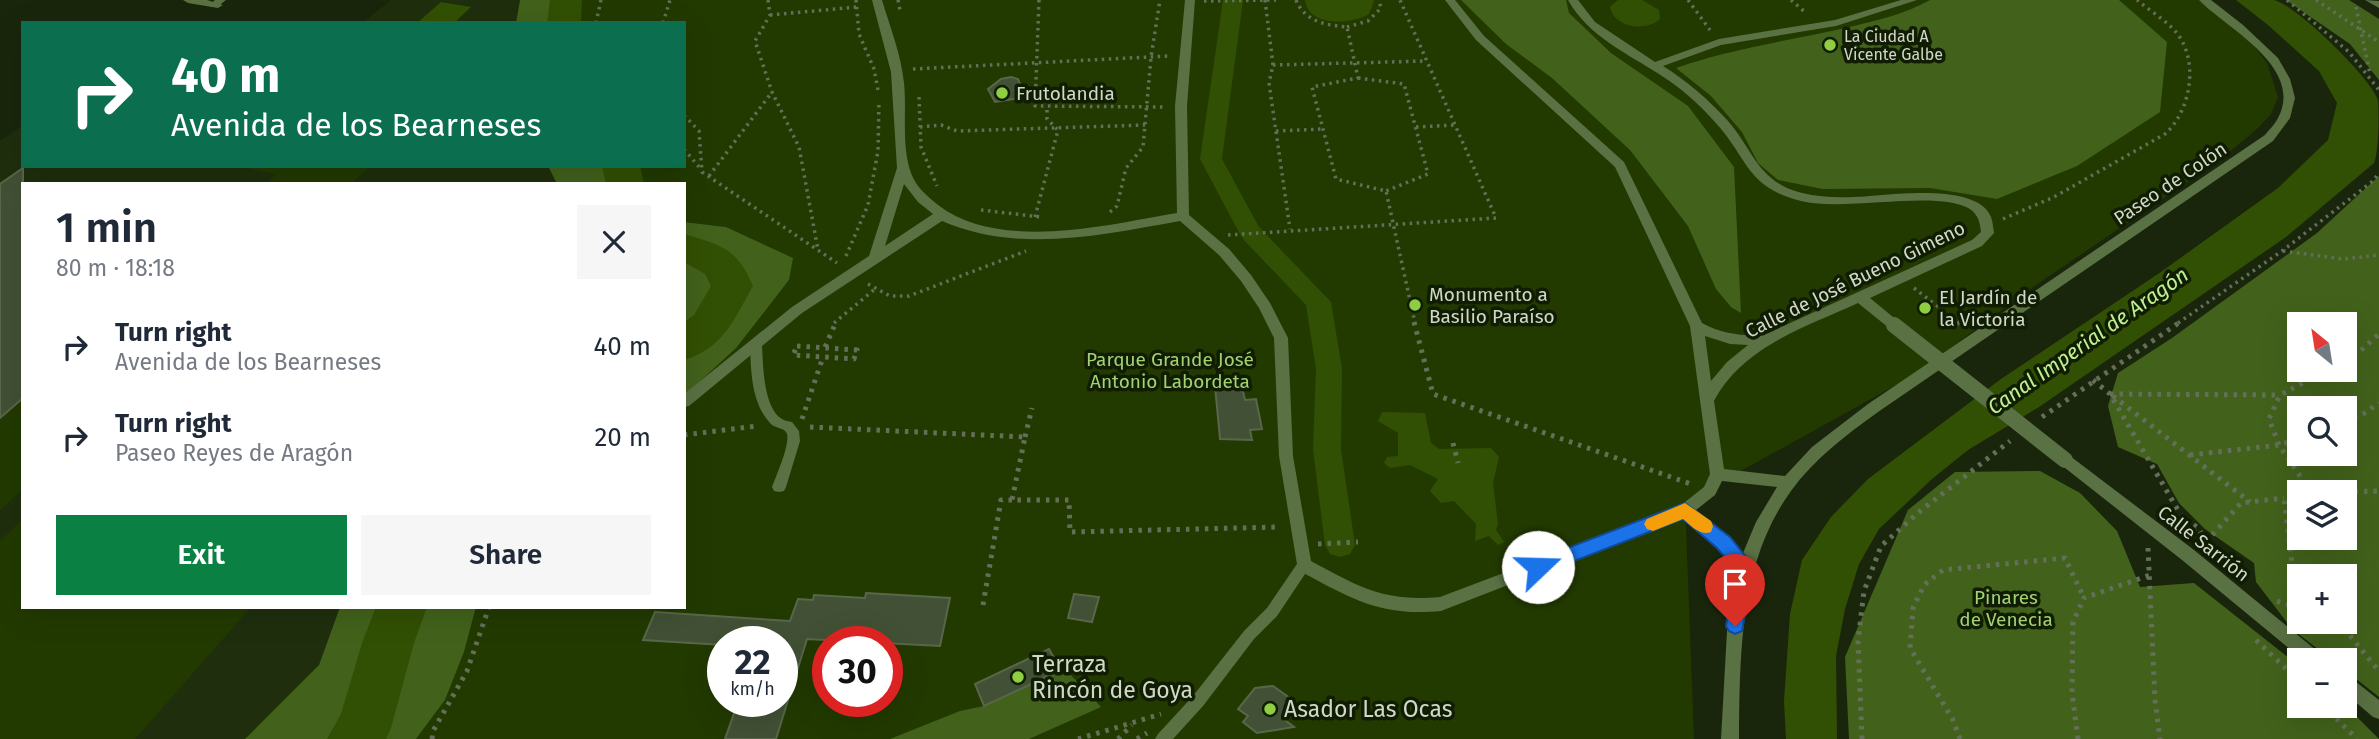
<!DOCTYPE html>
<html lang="en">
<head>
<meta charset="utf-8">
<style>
	body { margin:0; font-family:"Fira Sans",sans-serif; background:#f6f6f7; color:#1f2937; height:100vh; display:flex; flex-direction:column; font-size:26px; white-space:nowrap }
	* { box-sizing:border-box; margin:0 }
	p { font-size:23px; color:#747a83 }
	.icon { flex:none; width:38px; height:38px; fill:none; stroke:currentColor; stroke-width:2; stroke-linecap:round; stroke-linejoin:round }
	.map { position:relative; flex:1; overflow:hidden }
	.drawer { position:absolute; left:21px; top:182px; width:665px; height:427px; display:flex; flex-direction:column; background:#fff; border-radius:0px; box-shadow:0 7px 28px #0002 }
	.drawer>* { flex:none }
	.guide { position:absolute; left:21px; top:21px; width:665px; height:147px; border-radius:0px; box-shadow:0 7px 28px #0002; background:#0b6e4f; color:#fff; overflow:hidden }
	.needle { width:46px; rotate:330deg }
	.controls { position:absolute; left:2287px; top:312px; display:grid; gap:14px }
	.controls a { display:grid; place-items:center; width:70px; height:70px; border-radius:0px; background:#fff; box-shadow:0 7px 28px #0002; font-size:35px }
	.speed { position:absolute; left:707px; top:626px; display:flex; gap:14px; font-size:35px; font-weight:700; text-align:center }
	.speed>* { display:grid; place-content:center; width:91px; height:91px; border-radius:50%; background:#fff; box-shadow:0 7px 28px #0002; line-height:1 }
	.speed small { font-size:18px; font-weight:400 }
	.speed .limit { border:10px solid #d22; background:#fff; color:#111 }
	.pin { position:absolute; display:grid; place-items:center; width:60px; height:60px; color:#fff; margin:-72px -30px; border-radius:50% 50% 50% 0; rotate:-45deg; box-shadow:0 0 7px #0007 }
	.pin .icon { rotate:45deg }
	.me { position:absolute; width:77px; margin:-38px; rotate:69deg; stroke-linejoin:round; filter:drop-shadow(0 0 5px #0008) }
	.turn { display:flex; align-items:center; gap:24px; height:147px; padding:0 35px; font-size:32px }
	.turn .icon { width:91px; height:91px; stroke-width:2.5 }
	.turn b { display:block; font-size:49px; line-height:60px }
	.round { display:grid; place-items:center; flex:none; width:74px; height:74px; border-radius:0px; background:#f6f6f7 }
	.overview { display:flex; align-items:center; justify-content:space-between; height:119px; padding:0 35px }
	h1 { font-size:42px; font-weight:600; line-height:52px }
	.cta { display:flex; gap:14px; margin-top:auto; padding:14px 35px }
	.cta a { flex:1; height:80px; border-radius:0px; background:#0b8043; color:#fff; font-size:28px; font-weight:600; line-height:80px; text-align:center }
	.cta a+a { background:#f6f6f7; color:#1f2937 }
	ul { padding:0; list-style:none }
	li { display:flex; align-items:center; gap:21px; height:91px; padding:0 35px }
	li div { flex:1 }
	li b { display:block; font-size:26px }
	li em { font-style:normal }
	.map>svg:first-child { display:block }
	.built { fill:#1f2f0d }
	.green { fill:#223a00; fill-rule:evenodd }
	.forest { fill:#42621b; fill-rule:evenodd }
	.water { fill:#325003 }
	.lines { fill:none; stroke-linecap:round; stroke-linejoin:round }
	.canal { fill:#325003; fill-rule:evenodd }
	.river { fill:#325003; fill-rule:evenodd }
	.building { fill:#425135; stroke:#58674a; stroke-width:2 }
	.path-far1 { stroke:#646f59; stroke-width:3.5; stroke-dasharray:2.5 4.5; stroke-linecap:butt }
	.path { stroke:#646f59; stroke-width:5; stroke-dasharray:3.5 6; stroke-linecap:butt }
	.lane { fill:#5a7143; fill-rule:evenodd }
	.street { fill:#5a7143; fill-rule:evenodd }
	.street-bridge { stroke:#5a7143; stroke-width:16 }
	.route { fill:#1a73e8; stroke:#114b97; stroke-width:2 }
	.slow { fill:#f59e0b }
	.poi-dot { fill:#8fcd42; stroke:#101d03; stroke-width:2.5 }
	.labels { text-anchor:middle; stroke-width:7; stroke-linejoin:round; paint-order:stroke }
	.far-poi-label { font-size:16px; fill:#d0d9c8; stroke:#101d03; text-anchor:start }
	.poi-label { font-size:19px; fill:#d0d9c8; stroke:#101d03; text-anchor:start }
	.street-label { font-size:19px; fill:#d0d9c8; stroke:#101d03 }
	.park-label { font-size:19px; fill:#a2d272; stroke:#101d03 }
	.water-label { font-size:21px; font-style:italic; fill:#bff08f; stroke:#101d03 }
	.near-poi-label { font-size:23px; fill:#d0d9c8; stroke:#101d03; text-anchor:start }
</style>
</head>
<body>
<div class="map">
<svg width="2379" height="739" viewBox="0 0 2379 739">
	<rect width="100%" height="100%" fill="#19260c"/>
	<!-- built -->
	<g class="built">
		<path d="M391,0H520L516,23H362Z"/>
		<path d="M23,125V166H548L557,184H23V607H340L319,665L245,739H0V141Z"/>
	</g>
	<!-- green -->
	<g class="green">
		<path d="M566,0H2200L2250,40L2267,63L2278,97L2271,114L2258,128L2221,159L2023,294L1914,375L1685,502L1694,739H416L445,700L464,652L476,607H684V396L772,302L789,280L792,258L726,227L684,222V184H644L633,166H684V23H564ZM723,642H782V702H723ZM828,642H887V702H828Z"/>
		<path d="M236,166H370L351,184H266L276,174Z"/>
		<path d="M23,398V489L0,510V418Z"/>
		<path d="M23,519V607H251L135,739H0V541Z"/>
	</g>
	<!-- forest -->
	<g class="forest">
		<path d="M520,0H566L564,23H516Z"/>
		<path d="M1461,0H1566L1569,13L1611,53L1688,106L1734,167L1741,313L1731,307L1716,289L1688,226L1630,150L1552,78L1506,44Z"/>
		<path d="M1930,0H2119L2167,42L2160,112L2077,166L1997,199L1930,188L1823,189L1778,180L1758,163L1742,132L1711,96L1676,68C1733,48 1794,40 1854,26C1881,19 1905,14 1930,0Z"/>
		<path d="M2286,0H2349L2379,19V80L2350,44Z"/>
		<path d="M548,166H633L644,184H557Z"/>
		<path d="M2379,176V697L2345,670V660H2332L2292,629L2256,582L2254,563L2205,529L2179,503L2157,464L2118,447L2108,406L2118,373L2172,338L2317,233ZM2300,324H2345V369H2300ZM2300,408H2345V453H2300ZM2300,492H2345V537H2300ZM2300,576H2345V621H2300Z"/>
		<path d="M684,222L726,227L793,258L789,280L772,302L736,348L684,396Z"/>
		<path d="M2040,471L2080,493L2117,531L2140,587L2194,583L2299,666L2300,705H2345L2379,739H1849L1845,657L1908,510L1955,472Z"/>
		<path d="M340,607H476L464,652L445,700L416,739H245L319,665Z"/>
		<path d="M1065,669L1101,707L1029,739H890L960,711L984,706Z"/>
	</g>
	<!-- water -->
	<g class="water">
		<path d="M1305,0H1373L1374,1L1369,14C1352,24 1309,28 1305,0Z"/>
		<path d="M1618,0H1642L1659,10L1660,19C1646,32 1614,28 1610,7Z"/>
		<path d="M2236,0C2247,0 2263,0 2274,0C2297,6 2370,77 2378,100C2379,113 2379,151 2374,163L2286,237L2039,407L1968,450L1932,479L1879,529L1859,564L1845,609L1836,656L1837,739H1786L1784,701L1790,614L1802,560L1831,517L1868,479L2001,379L2158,274L2278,188L2328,140L2337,103L2319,71L2268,25Z"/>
		<path d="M441,2L471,7L454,23H417Z"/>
		<path d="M1382,412L1425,413L1431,443L1439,449L1491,448L1499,457L1493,483L1498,524L1496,530L1504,542L1498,545L1489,536L1475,541L1476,524L1454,501L1441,503L1430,491L1438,479L1410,465L1390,468L1384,463L1387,457L1398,456V433L1378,421Z"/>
	</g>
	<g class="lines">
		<!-- canal -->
		<path class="canal" d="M1223,0H1243L1222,159L1259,227L1331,302L1342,369L1341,449L1355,545L1350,554L1340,557L1330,554L1325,545L1313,449L1316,369L1306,305L1242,238L1200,159Z"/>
		<!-- river -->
		<g class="river">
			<path d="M550,0H582L581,23H547Z"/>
			<path d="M602,166H640L644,184H606Z"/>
			<path d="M684,234C721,245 737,248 753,286C734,319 724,348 684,360V322L694,315L711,286L705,274L684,262Z"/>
			<path d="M376,607H427L414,643L391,728L386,739H327L341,714L362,643Z"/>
		</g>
	</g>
	<!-- building -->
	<g class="building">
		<path d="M1011,77L1018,79L1025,97L995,102L988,89L1001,79Z"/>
		<path d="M23,168V398L0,418V184Z"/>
		<path d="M1215,386L1242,387L1245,400L1256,399L1262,429L1250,430L1252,440L1220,439Z"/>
		<path d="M866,593L950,598L940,646L807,639L776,739H725L738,702H782V642H723V645L643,640L655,612L790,621L798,599L813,600L814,595L865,598Z"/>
		<path d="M1074,594L1099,597L1092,622L1068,618Z"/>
		<path d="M1049,649L1061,670L984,706L975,684Z"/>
		<path d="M1273,686L1294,701L1281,717L1294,727L1257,733L1243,722L1248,716L1238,709L1255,688Z"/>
	</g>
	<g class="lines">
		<!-- path-far1 -->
		<g class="path-far1">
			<path d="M768,0L770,15L755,41L772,92L799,147L818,250"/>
			<path d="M856,0L859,34L874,69L878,90"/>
			<path d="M898,0L900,10"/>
			<path d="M1039,0L1035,106L1166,107"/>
			<path d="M1265,0L1273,65L1269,83L1290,229"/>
			<path d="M1296,0C1305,22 1326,25 1347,27L1358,78L1312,87L1336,179L1386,191L1415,323"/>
			<path d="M1688,0L1710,30"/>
			<path d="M1791,0L1806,13"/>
			<path d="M2287,0L2349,52L2379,90"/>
			<path d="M2316,0L2379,42"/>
			<path d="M1204,1L1276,0"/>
			<path d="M2356,7L2370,74"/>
			<path d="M770,15L857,7"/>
			<path d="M596,23L601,0"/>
			<path d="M663,23L670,0"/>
			<path d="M1347,27L1368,21L1381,8L1379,0"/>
			<path d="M1273,65L1427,61"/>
			<path d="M913,69L1169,56"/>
			<path d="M1358,78L1404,84L1428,174L1386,191"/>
			<path d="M919,97L921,147L937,186"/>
			<path d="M684,115L699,131L702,172L837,263"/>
			<path d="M920,127L941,125L957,131L1145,125"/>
			<path d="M1416,127L1455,125"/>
			<path d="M1276,131L1323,129"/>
			<path d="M684,149L699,167"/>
			<path d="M709,176L772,92"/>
			<path d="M981,210L1041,217"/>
			<path d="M1110,212L1117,206L1126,168L1143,147L1151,57L1160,0"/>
			<path d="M1035,217L1058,130L1047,119V106"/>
			<path d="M2003,219L2054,197L2165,134C2191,111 2200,59 2175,31C2164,19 2149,10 2137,0"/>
			<path d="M1228,235L1496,218L1400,0"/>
			<path d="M2283,251L2343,259L2379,255"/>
			<path d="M846,256L868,205L878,151L879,102"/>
			<path d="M868,284L890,296H909L1026,251"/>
			<path d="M1914,288L1959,323"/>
			<path d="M834,323L875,289"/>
			<path d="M2178,323L2282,251L2373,181L2379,173"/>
		</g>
		<!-- path -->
		<g class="path">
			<path d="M1414,322L1433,394L1691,484"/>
			<path d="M1957,322L1965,328"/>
			<path d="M797,346L857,350L854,359L793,355Z"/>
			<path d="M825,347L836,322"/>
			<path d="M2345,360L2357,354L2379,334"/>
			<path d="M2093,380L2110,394L2182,517L2197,534"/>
			<path d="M2110,394L2280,395"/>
			<path d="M2113,396L2250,502"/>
			<path d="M2042,417L2180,322"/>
			<path d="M802,419L823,357"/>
			<path d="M2345,421L2363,414L2379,403"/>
			<path d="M810,427L1025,437L1012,500H1069L1070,532L1280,527"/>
			<path d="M684,435L757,426"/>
			<path d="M1025,437L1032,408"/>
			<path d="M1453,443L1458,463"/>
			<path d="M2190,455L2279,445L2300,438"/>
			<path d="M2311,492L2279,445L2269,419L2280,395L2329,369"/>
			<path d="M2345,492L2379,491"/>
			<path d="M2300,495L2284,498L2292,564L2301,576"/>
			<path d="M2186,519L2198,528L2206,541"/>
			<path d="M2206,542L2241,503L2284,498"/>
			<path d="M1318,544L1358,542"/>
			<path d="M2148,548L2155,700L2160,739"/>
			<path d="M2277,601L2300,608"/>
			<path d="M983,605L1001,500H1012"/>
			<path d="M2338,621L2379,671"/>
			<path d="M2256,640L2300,682"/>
			<path d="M2323,705L2357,739"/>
			<path d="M432,739L433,731L467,671L489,607"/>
			<path d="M1078,739L1161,714"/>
			<path d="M1118,739L1132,725"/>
			<path d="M1137,739L1147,733"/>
			<path d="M1862,739L1858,641L1864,591L1881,546L1919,512L2010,441"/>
			<path d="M1960,739L1953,720L1910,648L1913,608L1924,585L1943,570L2065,558L2084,598"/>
			<path d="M2078,739L2072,693L2073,622L2084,598L2150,575"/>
		</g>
		<!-- lane -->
		<g class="lane">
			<path d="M215,0H226L217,7H211L209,5Z"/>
			<path d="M756,340L762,344C763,363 763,408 782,419C785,421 789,421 792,422L799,431L800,441L786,487L784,491L779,492L774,491L772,487C776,476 790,445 787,434C785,427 775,429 770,423C751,402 751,371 750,344Z"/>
			<path d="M1304,559L1309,561L1311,565L1277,616L1254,639L1203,706L1173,739H1155L1158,734L1193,696L1244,631L1267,608L1299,561Z"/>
		</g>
		<!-- street -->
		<g class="street">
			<path d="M183,0H207L223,5L218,8L188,3Z"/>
			<path d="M872,0H882C890,27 901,54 904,83C907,111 901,145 911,173C916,187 927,196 938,205C1000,252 1106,225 1177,213L1175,106L1185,0H1195L1187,106L1189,215L1229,249L1251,275L1270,303L1288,338L1293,456L1311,561C1359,587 1384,602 1440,597L1680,506L1704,487L1710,474L1690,326L1615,167L1476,40L1445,0H1455L1484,36L1624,162L1702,323C1722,334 1742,336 1764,335L1972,240L1981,232C1980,222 1978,215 1970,209C1937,189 1846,212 1801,201C1745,187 1748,157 1714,121C1699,104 1681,88 1662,76C1627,53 1589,37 1568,0H1578L1595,22L1655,62L1719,39L1835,20L1901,0H1917L1836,26L1721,45L1663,66C1687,81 1709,100 1728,121C1754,151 1758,182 1802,193C1819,197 1837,198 1855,197C1886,196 1976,181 1991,217C1993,222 1993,228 1994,233L1982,246L1870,298L1899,322L1901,325L1899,328H1889L1858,303C1806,327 1743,346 1714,401L1724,469L1785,476L1812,447L1868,404L2265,135C2269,130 2275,124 2278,118C2305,67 2226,28 2199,0H2211L2243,25L2278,58L2290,79L2295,98L2290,118L2273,141L1878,412C1846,435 1814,459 1791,491C1739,562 1740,655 1739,739H1721L1727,631L1738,570L1718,547L1683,517L1441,611C1380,617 1350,598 1298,570L1279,456L1274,338L1259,308L1241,281L1219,255L1180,221C1101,235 1018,254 942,221L802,313L689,406L684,407V394L792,307L869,256L897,168L891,72ZM904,184L918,202L933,214L885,246ZM1705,336L1730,344L1748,345L1727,362L1711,381ZM1722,481L1777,487L1756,522L1743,553L1730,537L1696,510L1715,495Z"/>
			<path d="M2365,0L2379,1V8Z"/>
			<path d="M2065,454L2070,456L2194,550L2322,655L2324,660H2303L2182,560L2060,464L2058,460L2060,456Z"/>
			<path d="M2345,675L2351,678L2379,700V719L2373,717L2345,693Z"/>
		</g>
		<!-- street-bridge -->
		<path class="street-bridge" d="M1894,325L2065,460"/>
	</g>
	<!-- route -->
	<path class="route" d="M1685,503L1730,537L1754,567L1742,631L1735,634L1729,631L1726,626L1735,569L1717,548L1683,519L1538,575L1531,573L1529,567L1531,562Z"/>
	<!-- slow -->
	<path class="slow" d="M1685,503L1711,521L1713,526L1711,532C1699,536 1692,526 1683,519L1653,531L1647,529L1644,524L1647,519Z"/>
	<!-- markers -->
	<g class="poi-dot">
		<circle cx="1830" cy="45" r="7"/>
		<circle cx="1002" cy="93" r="7"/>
		<circle cx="1415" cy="305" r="7"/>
		<circle cx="1925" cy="308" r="7"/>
		<circle cx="1018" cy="677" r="7"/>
		<circle cx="1270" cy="709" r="7"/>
	</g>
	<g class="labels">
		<!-- far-poi labels -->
		<g class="far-poi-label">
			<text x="1844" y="42">La Ciudad A<tspan x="1844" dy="18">Vicente Galbe</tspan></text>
		</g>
		<!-- poi labels -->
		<g class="poi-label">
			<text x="1016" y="100">Frutolandia</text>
			<text x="1429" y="301">Monumento a<tspan x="1429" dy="22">Basilio Paraíso</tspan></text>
			<text x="1939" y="304">El Jardín de<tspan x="1939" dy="22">la Victoria</tspan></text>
		</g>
		<!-- street labels -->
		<g class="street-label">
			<text transform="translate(2170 183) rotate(-34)" y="7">Paseo de Colón</text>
			<text transform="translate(1855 279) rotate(-26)" y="7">Calle de José Bueno Gimeno</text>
			<text transform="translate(2204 543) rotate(38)" y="7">Calle Sarrión</text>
		</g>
		<!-- park labels -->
		<g class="park-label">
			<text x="1170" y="366">Parque Grande José<tspan x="1170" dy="22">Antonio Labordeta</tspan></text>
			<text x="2006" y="604">Pinares<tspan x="2006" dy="22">de Venecia</tspan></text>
		</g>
		<!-- water labels -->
		<g class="water-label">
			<text transform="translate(2088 341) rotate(-35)" y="7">Canal Imperial de Aragón</text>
		</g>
		<!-- near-poi labels -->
		<g class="near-poi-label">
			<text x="1032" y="672">Terraza<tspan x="1032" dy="26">Rincón de Goya</tspan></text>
			<text x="1284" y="717">Asador Las Ocas</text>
		</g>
	</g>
</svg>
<div class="controls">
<a><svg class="needle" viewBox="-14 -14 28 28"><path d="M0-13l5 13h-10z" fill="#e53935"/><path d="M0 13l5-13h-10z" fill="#747a83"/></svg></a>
<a><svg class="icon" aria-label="search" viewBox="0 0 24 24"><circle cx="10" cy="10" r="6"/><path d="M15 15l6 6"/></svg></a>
<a><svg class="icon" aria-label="layers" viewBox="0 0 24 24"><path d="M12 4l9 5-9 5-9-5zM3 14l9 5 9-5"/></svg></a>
<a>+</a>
<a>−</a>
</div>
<div class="speed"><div>22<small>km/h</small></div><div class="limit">30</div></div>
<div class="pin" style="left:1735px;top:626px;background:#d93025"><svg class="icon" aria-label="arrive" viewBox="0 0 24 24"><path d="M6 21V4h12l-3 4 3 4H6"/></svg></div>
<svg class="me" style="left:1538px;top:567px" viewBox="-20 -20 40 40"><circle r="19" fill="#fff"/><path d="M0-13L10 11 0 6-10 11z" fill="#1a73e8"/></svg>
<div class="guide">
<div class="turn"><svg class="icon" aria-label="right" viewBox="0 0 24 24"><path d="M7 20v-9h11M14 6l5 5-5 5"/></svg><div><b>40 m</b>Avenida de los Bearneses</div></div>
</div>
<section class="drawer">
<div class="overview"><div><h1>1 min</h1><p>80 m · 18:18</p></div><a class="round"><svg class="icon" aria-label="close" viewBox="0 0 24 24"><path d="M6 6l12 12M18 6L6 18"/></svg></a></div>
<ul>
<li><svg class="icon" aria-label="right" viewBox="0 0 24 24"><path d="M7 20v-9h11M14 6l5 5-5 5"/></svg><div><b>Turn right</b><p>Avenida de los Bearneses</p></div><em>40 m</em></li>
<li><svg class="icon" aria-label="right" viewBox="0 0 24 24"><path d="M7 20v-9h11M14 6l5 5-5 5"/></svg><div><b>Turn right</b><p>Paseo Reyes de Aragón</p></div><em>20 m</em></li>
</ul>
<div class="cta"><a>Exit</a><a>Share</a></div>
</section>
</div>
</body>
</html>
